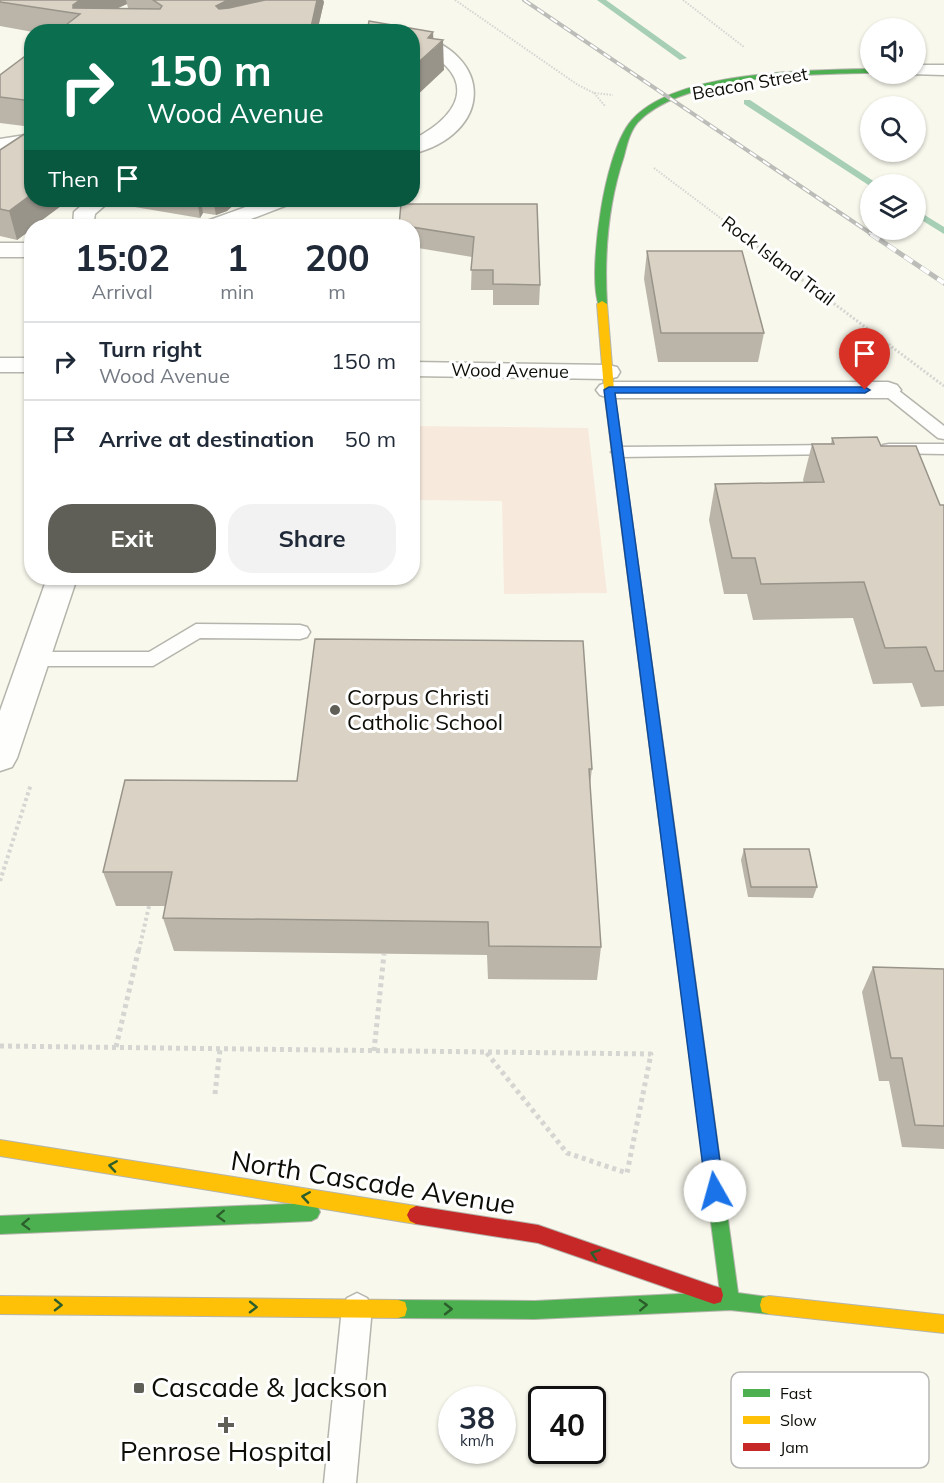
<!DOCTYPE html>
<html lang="en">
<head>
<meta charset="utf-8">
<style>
	body { margin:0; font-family:Mulish,sans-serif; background:#f2f2f3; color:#1f2937; height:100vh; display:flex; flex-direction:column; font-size:22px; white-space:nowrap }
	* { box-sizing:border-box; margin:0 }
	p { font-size:20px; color:#747a83 }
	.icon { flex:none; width:33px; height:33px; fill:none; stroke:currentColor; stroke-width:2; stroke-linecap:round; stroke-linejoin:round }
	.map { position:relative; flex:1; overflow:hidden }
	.details { position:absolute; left:24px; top:219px; width:396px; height:366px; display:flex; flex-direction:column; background:#fff; border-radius:24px; box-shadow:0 2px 4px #0004 }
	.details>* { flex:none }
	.hud { position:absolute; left:24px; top:24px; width:396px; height:183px; border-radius:24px; box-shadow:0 2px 4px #0004; background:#0b6e4f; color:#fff; overflow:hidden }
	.buttons { position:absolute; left:860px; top:18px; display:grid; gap:12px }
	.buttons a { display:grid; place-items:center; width:66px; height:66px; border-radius:50%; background:#fff; box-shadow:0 2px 4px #0004; font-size:30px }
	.speed { position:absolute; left:438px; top:1386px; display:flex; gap:12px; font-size:30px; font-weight:700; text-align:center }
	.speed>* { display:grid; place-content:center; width:78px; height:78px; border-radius:50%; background:#fff; box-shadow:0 2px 4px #0004; line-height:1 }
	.speed small { font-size:15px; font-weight:400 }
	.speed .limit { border:3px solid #111; border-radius:9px; background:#fff; color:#111 }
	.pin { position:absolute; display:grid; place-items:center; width:51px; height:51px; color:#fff; margin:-62px -26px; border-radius:50% 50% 50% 0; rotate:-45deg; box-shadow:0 0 6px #0007 }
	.pin .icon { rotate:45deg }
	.me { position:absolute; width:66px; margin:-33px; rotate:353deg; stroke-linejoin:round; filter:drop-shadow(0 0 4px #0008) }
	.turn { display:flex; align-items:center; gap:21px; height:126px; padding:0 24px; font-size:27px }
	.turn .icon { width:78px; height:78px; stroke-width:2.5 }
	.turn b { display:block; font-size:42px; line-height:51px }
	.then { display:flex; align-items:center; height:57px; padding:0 24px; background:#0003; gap:12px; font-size:22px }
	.eta { display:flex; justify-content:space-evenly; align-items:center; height:102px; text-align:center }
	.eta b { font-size:36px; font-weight:700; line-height:42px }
	.cta { display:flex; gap:12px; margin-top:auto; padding:12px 24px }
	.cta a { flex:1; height:69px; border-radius:24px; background:#5f5f57; color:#fff; font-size:24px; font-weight:700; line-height:69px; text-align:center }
	.cta a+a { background:#f2f2f3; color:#1f2937 }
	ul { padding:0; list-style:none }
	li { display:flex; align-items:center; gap:18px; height:78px; padding:0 24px; border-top:2px solid #e0e1e3 }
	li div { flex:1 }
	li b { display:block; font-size:22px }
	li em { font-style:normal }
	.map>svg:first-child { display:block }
	.green { fill:#f8e9dd }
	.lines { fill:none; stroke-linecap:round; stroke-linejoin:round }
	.stream { fill:#a7cfb6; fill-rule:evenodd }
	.lane-casing { stroke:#b5b5ad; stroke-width:3 }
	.street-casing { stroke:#b5b5ad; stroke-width:3 }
	.fast-casing { stroke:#b5b5ad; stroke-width:2 }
	.slow-casing { stroke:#b5b5ad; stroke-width:2 }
	.jam-casing { stroke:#b5b5ad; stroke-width:2 }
	.path-far3 { stroke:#d5d5d2; stroke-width:2; stroke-dasharray:1.5 1.5; stroke-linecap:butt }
	.path-far2 { stroke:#d5d5d2; stroke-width:3; stroke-dasharray:2 2; stroke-linecap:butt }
	.path-far1 { stroke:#d5d5d2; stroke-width:4; stroke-dasharray:3 3; stroke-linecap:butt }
	.path { stroke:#d5d5d2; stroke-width:5; stroke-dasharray:4 4; stroke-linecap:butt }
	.lane { fill:#fefefc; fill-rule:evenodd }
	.street { fill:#fefefc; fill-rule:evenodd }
	.fast { fill:#4caf50; fill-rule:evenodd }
	.slow { fill:#ffc107; fill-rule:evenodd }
	.jam { fill:#c62828; fill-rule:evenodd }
	.rail-far1-casing { stroke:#bcbcb9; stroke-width:4 }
	.rail-casing { stroke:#bcbcb9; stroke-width:5 }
	.rail-far1 { stroke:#fff; stroke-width:2; stroke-dasharray:8; stroke-linecap:butt }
	.rail { stroke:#fff; stroke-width:4; stroke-dasharray:10; stroke-linecap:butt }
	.wall { fill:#bbb5a9; fill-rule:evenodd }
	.shaded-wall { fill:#99948a }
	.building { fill:#dad3c5; stroke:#99948a; stroke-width:1.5 }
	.oneway { stroke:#2c5e2b }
	.route { fill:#1a73e8; stroke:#114b97; stroke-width:1.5 }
	.poi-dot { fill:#5f5f57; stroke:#fff; stroke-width:2 }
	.labels { text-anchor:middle; stroke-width:6; stroke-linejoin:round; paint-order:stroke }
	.far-street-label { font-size:18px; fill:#0d0c06; stroke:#fff }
	.poi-label { font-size:22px; fill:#0d0c06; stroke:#fff; text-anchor:start }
	.near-street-label { font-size:27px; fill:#0d0c06; stroke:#fff }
	.near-poi-label { font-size:27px; fill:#0d0c06; stroke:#fff; text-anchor:start }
	.key { fill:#fff; stroke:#b6b6b4; stroke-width:1.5 }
	.key-label { font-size:16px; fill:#0d0c06 }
</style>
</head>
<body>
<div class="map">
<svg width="944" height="1483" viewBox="0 0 944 1483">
	<rect width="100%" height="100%" fill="#f8f8ed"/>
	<!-- green -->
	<path class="green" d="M413,426L588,428L607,593L504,594L502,501L413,500Z"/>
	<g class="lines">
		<!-- stream -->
		<g class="stream">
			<path d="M597,0H606L687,58L680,60Z"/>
			<path d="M744,100H750L878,184L870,186L744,104Z"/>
			<path d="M915,209L944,227V234L915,216Z"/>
		</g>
		<!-- lane casing -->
		<g class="lane-casing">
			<g id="lane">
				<path d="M888,385L894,387L944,426V439L938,438L882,393L880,390Z"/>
				<path d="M889,444H944V454L883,453L881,449L883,445Z"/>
				<path d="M837,445L843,446L845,450L843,454L619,457L611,452L619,447Z"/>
				<path d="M196,624L300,625L307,627L310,632L307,637L300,639L200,638L153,666H34L27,664L24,659L27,654L34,652H149Z"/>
				<path d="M357,1293L367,1298L372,1308L356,1483H324L342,1308L347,1298Z"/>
			</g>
		</g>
		<!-- street casing -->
		<g class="street-casing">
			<g id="street">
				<path d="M412,33C496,54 493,134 412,154V140C470,111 475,71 412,45Z"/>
				<path d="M915,65H944V75L909,74H915Z"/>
				<path d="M32,134V146L0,151V139Z"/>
				<path d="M88,200H111L95,214L93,226H73L74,212Z"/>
				<path d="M265,200H293L290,204L233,226H204L207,221Z"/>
				<rect x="0" y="243" width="32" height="14"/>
				<rect x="0" y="358" width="32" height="14"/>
				<path d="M412,362L608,365L617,367L620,372L617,377L608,379L412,376Z"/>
				<path d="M609,382H888L897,385L901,390L897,395L888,398H609L600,395L596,390L600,385Z"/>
				<path d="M47,578H77L17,758L12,767L0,771V711Z"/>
			</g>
		</g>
		<!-- fast casing -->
		<g class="fast-casing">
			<g id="fast">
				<path d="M870,69V73C808,74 683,75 638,122C630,131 627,144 624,156C608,204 604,253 607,304L599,306C591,284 597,234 601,210C605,185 615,139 632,120C675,71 809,70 870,69Z"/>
				<path d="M660,768L665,769L667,773L738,1293L776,1298L778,1305L776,1312L769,1314L730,1310L535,1319L398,1318L391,1316L389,1309L391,1302L398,1300L535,1301L720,1292L653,773L655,769Z"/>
				<path d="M311,1203L317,1206L320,1212L317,1218L311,1221L0,1234V1216Z"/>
			</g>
		</g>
		<!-- slow casing -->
		<g class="slow-casing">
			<g id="slow">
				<path d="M602,301L607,304L614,390L667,773L665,777H655L653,773L604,390L597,304Z"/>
				<path d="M0,1140L416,1206L422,1209L425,1215L422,1221L416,1224L0,1156Z"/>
				<path d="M0,1296L398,1300L405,1302L407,1309L405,1316L398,1318L0,1314Z"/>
				<path d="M769,1296L944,1315V1333L769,1314L762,1312L760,1305L762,1298Z"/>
			</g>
		</g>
		<!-- jam casing -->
		<g class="jam-casing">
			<path id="jam" d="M416,1206L538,1225L714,1286L721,1288L723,1295L721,1302L714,1304L538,1243L416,1224L410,1221L407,1215L410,1209Z"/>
		</g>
		<!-- path-far3 -->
		<g class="path-far3">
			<path d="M455,0L578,85L594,93L613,95"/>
			<path d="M683,0L744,47"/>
			<path d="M594,93L605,106"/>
			<path d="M654,168L743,235"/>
		</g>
		<!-- path-far2 -->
		<path class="path-far2" d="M741,234L944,386"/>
		<!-- path-far1 -->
		<g class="path-far1">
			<path d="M0,881L31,784"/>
			<path d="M139,950L149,906"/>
		</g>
		<!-- path -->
		<g class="path">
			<path d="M0,1046L651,1054L627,1173L567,1153L486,1052"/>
			<path d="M116,1047L139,948"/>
			<path d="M374,1051L384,954"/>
			<path d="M215,1094L220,1049"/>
		</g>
		<!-- lane -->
		<use href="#lane" class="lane"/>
		<!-- street -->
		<use href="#street" class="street"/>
		<!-- fast -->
		<use href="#fast" class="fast"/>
		<!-- slow -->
		<use href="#slow" class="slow"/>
		<!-- jam -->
		<use href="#jam" class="jam"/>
		<!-- rail-far1 casing -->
		<g class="rail-far1-casing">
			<path id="rail-far1" d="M524,0L873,235"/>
		</g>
		<!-- rail casing -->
		<g class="rail-casing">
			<path id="rail" d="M871,234L944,283"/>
		</g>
		<!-- rail-far1 -->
		<use href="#rail-far1" class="rail-far1"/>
		<!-- rail -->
		<use href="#rail" class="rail"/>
	</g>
	<!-- wall -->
	<g class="wall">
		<path d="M0,0H323L324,2L317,32H33L0,26ZM127,4L128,8H118Z"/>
		<path d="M32,51V127L0,123V97Z"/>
		<path d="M0,150L32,200H69L34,226H32V229L17,240L0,236Z"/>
		<path d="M110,200H239L227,211L216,215L203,213L200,218L111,203Z"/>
		<path d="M401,204H537L540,285L539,305H493V290H471L472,257L412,247V226H399Z"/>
		<path d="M647,251L764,333L758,362H658L644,279Z"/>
		<path d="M832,438L881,446L940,505H944V706L921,707L912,683L873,684L853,618L753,620L747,594H724L709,520L715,484L804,483L803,480L812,444H831Z"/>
		<path d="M592,769L590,784L601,947L597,980L488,979L487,955L174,951L163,918L165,906H116L103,872L297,781Z"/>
		<path d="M744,849L817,887L813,898L748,897L741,860Z"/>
		<path d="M873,967L944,969V1149L902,1147L889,1081H879L862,992Z"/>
	</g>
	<!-- shaded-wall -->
	<g class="shaded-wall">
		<path d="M80,0H126L127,4L96,18L80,14L73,8V5Z"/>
		<path d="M228,0H277L220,32L216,6Z"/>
		<path d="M317,0H323L324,2L317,32H310Z"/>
		<path d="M433,32L434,49L443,40L444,70L412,100V68L428,38Z"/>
		<path d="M32,194V200H69L34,226H32V229L17,240L9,211Z"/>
		<path d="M197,200H201L203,213L200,218Z"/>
		<path d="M213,200H239L227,211L216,215Z"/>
	</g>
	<!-- building -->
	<g class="building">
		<path d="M0,0H80L73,5V8L160,9L162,6L153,0H228L216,6L219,9L229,8L265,0H317L310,32H57L80,14L0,2Z"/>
		<path d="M369,21L433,32L428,38L443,40L412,68V32H367Z"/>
		<path d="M32,51V101L0,97V75Z"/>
		<path d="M32,129V194L9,211L0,209V150Z"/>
		<path d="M401,204H537L540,285L493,284V270H471L474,237L412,227V226L399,225Z"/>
		<path d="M647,251H742L764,333H661Z"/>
		<path d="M877,437L881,446H916L940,505H944V671H935L926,647L885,648L864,582L761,584L755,558H732L715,484L824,482L812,444H834L832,438Z"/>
		<path d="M315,639L583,641L592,769H589L601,947L489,946L488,922L163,918L172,872H103L125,780L297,781Z"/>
		<path d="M744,849H809L817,887H751Z"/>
		<path d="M873,967L944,969V1126L915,1125L902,1058H891Z"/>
	</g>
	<!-- one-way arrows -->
	<defs><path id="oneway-chevron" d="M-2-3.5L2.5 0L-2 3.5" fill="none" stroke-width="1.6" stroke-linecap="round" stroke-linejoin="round" transform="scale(1.5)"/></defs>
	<g class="oneway">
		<use href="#oneway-chevron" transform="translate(113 1166) rotate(-171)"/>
		<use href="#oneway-chevron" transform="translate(306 1197) rotate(-171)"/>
		<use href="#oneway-chevron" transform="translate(221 1216) rotate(178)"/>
		<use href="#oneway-chevron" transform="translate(26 1224) rotate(178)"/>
		<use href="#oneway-chevron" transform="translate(595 1254) rotate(-161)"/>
		<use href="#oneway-chevron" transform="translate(58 1305) rotate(1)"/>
		<use href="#oneway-chevron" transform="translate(643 1305) rotate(-3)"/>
		<use href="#oneway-chevron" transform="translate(253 1307) rotate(1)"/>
		<use href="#oneway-chevron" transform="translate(448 1309)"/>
	</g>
	<!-- route -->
	<path class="route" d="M609,387H865L870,390L865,393H615L724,1191L721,1197L715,1200L709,1197L706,1191L604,390Z"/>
	<!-- markers -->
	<g class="poi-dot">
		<circle cx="335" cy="710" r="6"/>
		<rect x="133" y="1382" width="12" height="12" rx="3"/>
		<path d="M223 1416h6v6h6v6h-6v6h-6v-6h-6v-6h6z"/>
	</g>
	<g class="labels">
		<!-- far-street labels -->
		<g class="far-street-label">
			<text transform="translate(750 84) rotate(-10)" y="6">Beacon Street</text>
			<text transform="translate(778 261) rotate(37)" y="6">Rock Island Trail</text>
			<text transform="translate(510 371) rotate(1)" y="6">Wood Avenue</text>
		</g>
		<!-- poi labels -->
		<g class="poi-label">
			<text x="347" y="705">Corpus Christi<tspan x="347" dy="25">Catholic School</tspan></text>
		</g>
		<!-- near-street labels -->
		<g class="near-street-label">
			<text transform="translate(373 1183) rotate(9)" y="9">North Cascade Avenue</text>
		</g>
		<!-- near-poi labels -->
		<g class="near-poi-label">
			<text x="151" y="1397">Cascade &amp; Jackson</text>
			<text x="226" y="1461" text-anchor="middle">Penrose Hospital</text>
		</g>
	</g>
	<!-- legend -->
	<rect x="731" y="1372" width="198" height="96" rx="9" class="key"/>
	<rect x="743" y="1389" width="27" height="8" fill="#4caf50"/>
	<rect x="743" y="1416" width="27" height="8" fill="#ffc107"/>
	<rect x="743" y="1443" width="27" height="8" fill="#c62828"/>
	<g class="key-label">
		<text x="780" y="1399">Fast</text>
		<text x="780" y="1426">Slow</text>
		<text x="780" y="1453">Jam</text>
	</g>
</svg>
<div class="buttons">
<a><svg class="icon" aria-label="sound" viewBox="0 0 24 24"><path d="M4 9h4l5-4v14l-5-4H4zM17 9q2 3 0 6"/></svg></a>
<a><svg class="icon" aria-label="search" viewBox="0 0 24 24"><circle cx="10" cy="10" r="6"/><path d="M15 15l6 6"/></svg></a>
<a><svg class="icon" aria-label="layers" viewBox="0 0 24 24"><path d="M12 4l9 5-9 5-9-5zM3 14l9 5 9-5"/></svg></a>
</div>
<div class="speed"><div>38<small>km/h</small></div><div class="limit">40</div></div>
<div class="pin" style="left:865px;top:390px;background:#d93025"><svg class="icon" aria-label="arrive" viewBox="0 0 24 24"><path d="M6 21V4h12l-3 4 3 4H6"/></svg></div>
<svg class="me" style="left:715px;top:1191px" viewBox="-20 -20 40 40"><circle r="19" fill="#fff"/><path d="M0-13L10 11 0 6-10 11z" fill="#1a73e8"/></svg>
<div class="hud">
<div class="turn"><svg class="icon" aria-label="right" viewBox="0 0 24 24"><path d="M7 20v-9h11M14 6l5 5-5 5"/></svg><div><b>150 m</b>Wood Avenue</div></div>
<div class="then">Then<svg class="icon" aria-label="arrive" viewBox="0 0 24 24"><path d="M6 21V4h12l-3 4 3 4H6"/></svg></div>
</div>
<section class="details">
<div class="eta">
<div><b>15:02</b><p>Arrival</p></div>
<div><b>1</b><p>min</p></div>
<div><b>200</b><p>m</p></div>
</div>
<ul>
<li><svg class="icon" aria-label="right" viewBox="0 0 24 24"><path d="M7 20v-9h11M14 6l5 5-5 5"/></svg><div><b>Turn right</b><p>Wood Avenue</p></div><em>150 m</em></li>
<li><svg class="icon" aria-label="arrive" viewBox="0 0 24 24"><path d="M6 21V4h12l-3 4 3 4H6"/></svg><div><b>Arrive at destination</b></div><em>50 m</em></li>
</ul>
<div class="cta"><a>Exit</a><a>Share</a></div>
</section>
</div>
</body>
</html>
